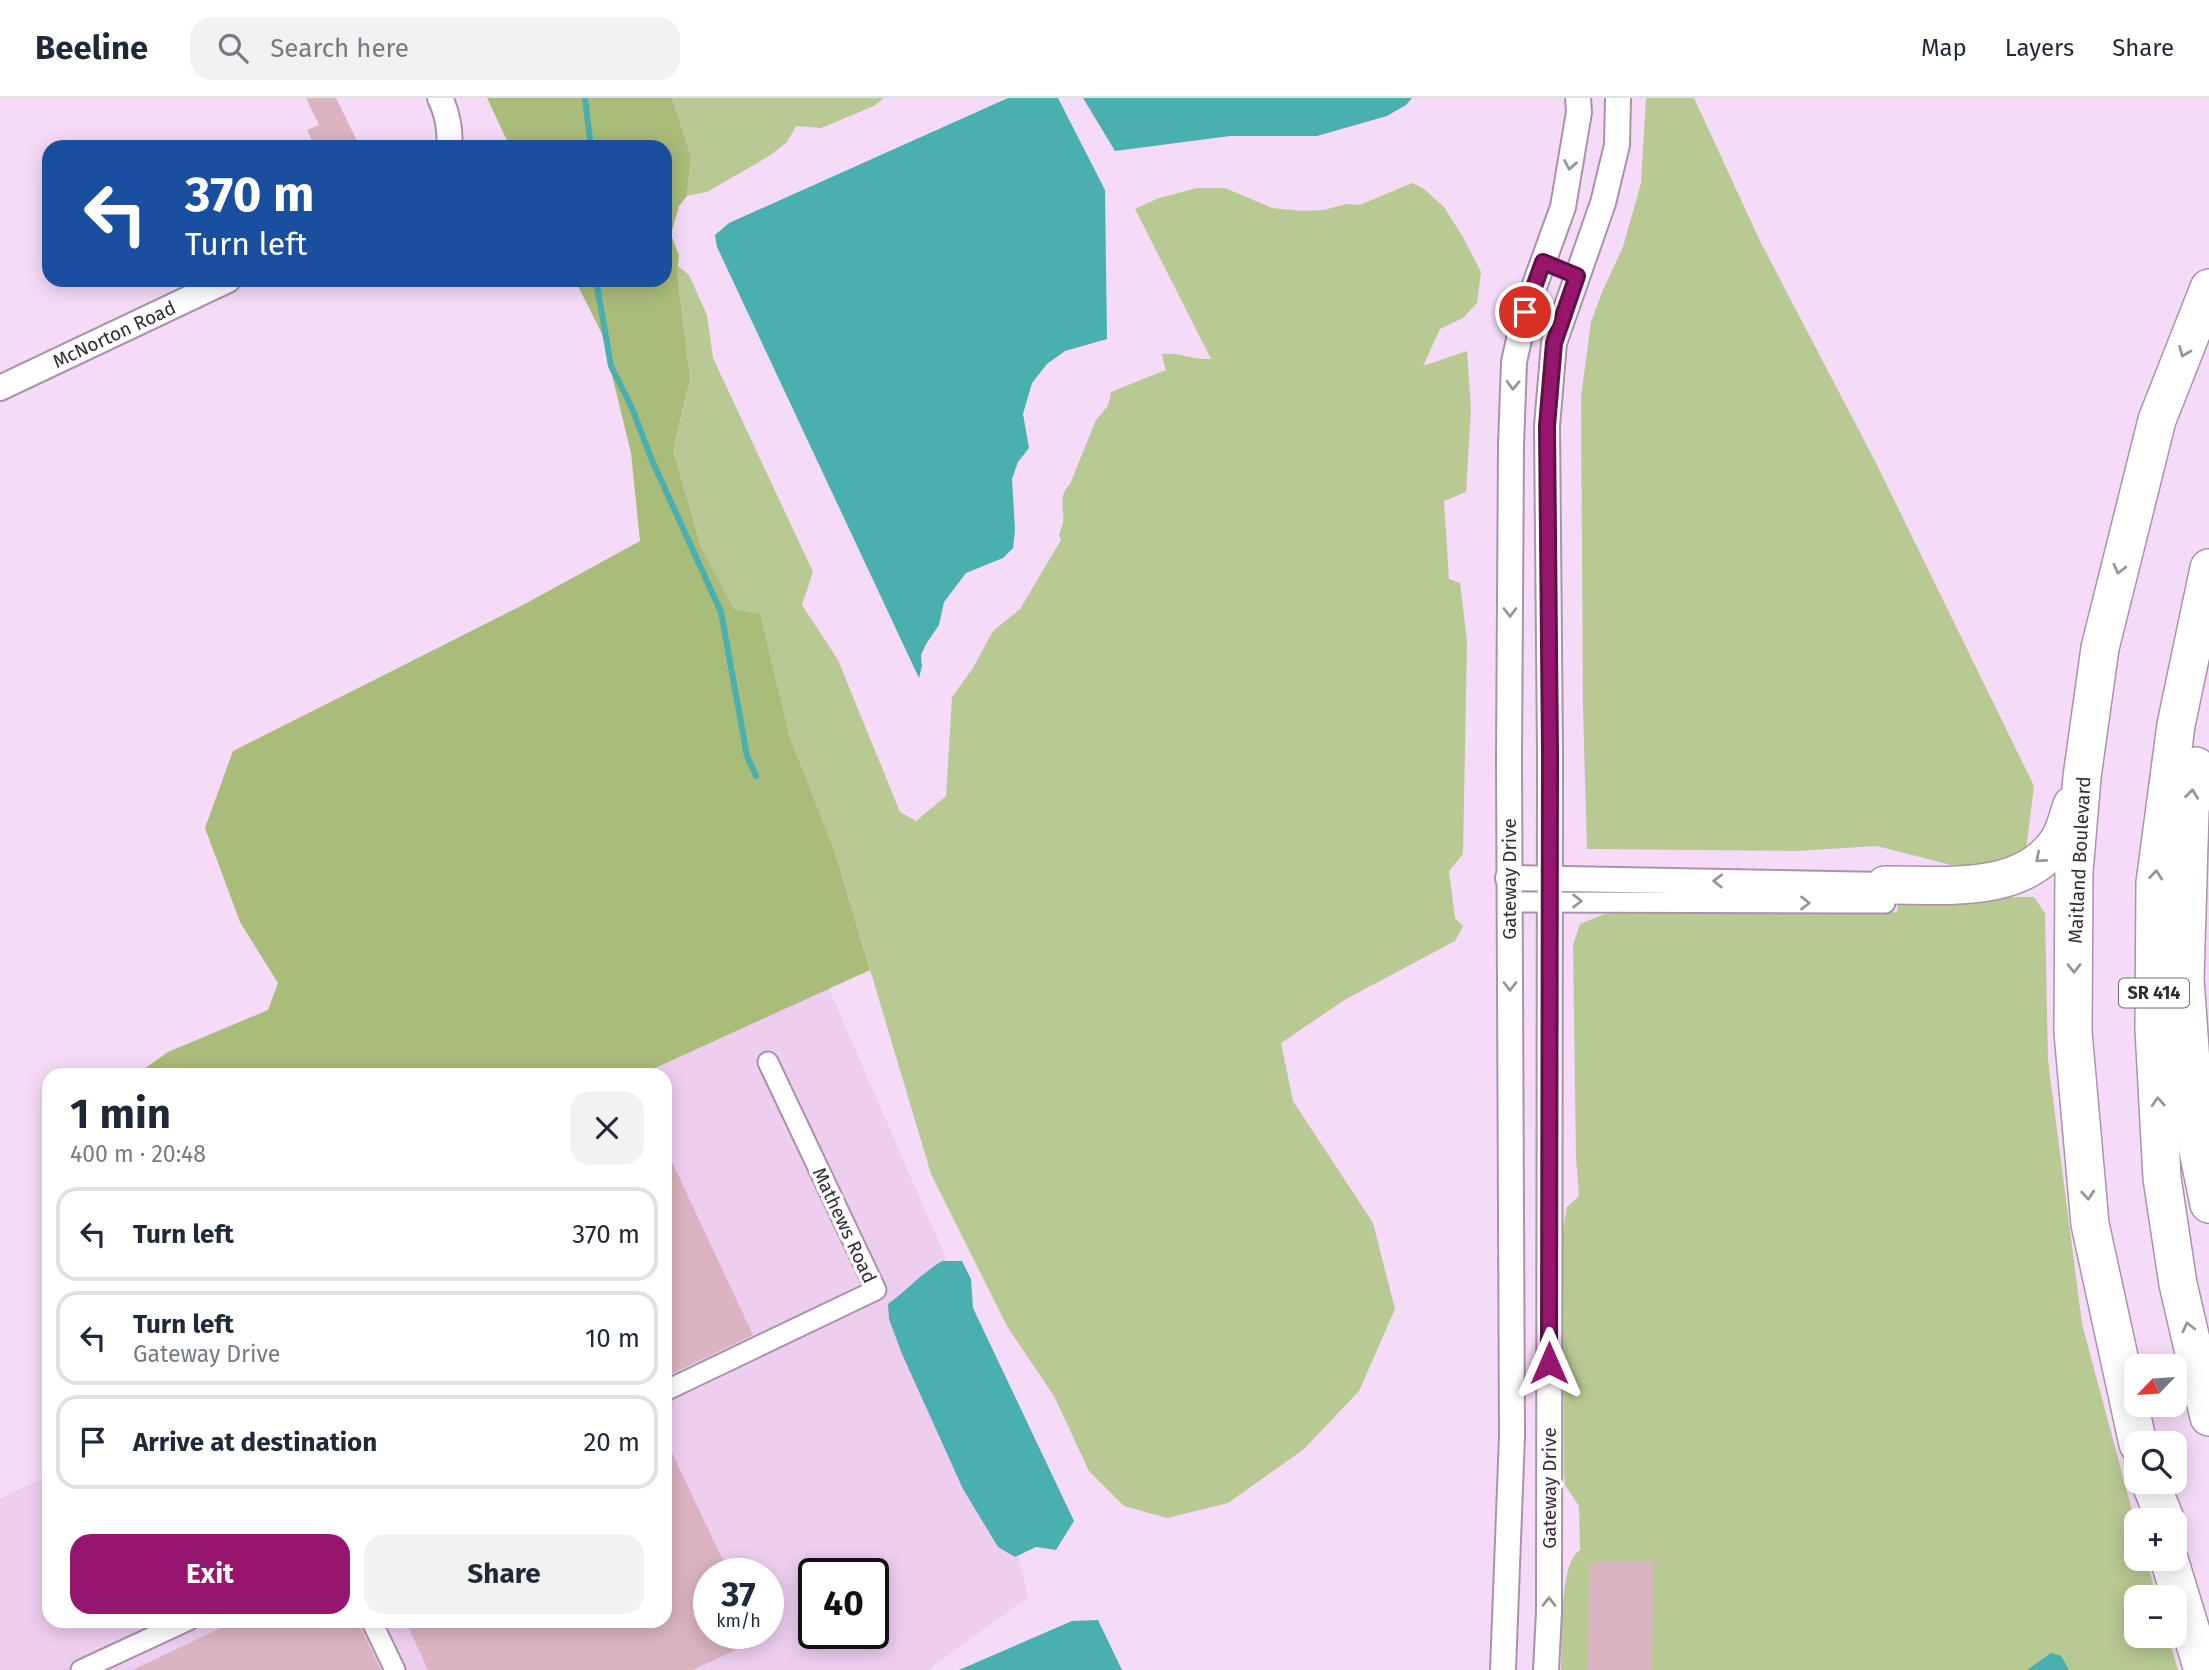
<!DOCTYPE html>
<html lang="en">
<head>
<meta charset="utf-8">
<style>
	body { margin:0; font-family:"Fira Sans",sans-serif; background:#f2f2f3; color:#1f2937; height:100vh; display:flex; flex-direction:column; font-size:26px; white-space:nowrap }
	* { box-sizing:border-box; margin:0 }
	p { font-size:23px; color:#747a83 }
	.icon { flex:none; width:38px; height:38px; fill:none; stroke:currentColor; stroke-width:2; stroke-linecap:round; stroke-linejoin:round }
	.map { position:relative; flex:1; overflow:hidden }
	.details { position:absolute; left:42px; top:970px; width:630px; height:560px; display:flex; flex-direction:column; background:#fff; border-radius:21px; box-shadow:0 4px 18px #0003 }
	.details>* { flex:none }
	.banner { position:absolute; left:42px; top:42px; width:630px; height:147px; border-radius:21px; box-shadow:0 4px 18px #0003; background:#1a4fa0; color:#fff; overflow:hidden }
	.needle { width:46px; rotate:245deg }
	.buttons { position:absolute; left:2124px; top:1256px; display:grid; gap:14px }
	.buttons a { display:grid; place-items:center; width:63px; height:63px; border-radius:14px; background:#fff; box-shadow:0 4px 18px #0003; font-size:35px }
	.speed { position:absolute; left:693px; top:1460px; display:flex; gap:14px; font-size:35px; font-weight:700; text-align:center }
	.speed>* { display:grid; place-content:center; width:91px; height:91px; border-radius:50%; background:#fff; box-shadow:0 4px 18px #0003; line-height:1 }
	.speed small { font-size:18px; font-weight:400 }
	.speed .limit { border:4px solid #111; border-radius:10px; background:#fff; color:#111 }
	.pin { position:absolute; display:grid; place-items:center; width:60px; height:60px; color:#fff; margin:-30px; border:4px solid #fff; border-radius:50%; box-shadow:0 2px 7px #0007 }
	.me { position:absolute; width:77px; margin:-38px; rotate:0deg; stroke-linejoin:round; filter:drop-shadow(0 0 5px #0008) }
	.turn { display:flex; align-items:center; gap:24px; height:147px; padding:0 28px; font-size:32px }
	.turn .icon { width:91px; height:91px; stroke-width:2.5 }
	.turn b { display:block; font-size:49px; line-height:60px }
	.round { display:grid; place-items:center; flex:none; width:74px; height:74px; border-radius:21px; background:#f2f2f3 }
	.head { display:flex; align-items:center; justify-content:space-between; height:119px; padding:0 28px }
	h1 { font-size:42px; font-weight:700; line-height:52px }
	.action { display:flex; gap:14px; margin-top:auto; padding:14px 28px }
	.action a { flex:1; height:80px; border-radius:21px; background:#97166d; color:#fff; font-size:28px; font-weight:700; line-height:80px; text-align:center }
	.action a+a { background:#f2f2f3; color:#1f2937 }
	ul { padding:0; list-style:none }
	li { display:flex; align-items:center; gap:21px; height:94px; margin:0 14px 10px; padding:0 14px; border:4px solid #e0e1e3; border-radius:21px }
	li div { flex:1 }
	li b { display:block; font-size:26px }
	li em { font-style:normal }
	header { display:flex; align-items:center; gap:42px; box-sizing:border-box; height:98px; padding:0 35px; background:#fff; border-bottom:2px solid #e0e1e3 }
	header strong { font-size:33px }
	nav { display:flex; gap:38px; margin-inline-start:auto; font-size:24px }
	.search { width:490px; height:63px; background:#f2f2f3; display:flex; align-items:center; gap:18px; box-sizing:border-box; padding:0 24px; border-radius:21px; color:#747a83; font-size:26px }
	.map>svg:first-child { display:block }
	.built { fill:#edceef; fill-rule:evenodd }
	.green { fill:#b8c993 }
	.forest { fill:#a9bc79 }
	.water { fill:#4aafaf }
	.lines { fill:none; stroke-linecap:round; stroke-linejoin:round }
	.stream { stroke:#4aafaf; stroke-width:6 }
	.building { fill:#dbb4c1 }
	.minor-casing { stroke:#aa92ac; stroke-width:23 }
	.tertiary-casing { stroke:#aa92ac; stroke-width:28 }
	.motorway-casing { stroke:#aa92ac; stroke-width:40 }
	.minor { stroke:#fff; stroke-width:19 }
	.tertiary { stroke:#fff; stroke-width:24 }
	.motorway { stroke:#fff; stroke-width:37 }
	.oneway { stroke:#9a959a }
	.route-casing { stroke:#620e47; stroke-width:18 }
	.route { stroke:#97166d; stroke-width:12 }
	.labels { text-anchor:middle; stroke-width:7; stroke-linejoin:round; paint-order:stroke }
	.shield { fill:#fff; stroke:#726b72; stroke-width:2 }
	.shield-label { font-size:18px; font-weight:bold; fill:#352b36 }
	.street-label { font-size:19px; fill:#352b36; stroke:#fff }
</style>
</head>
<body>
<header>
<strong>Beeline</strong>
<div class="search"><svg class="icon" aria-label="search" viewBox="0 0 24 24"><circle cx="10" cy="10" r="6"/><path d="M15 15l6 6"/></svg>Search here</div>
<nav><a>Map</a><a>Layers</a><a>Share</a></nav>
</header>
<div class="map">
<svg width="2209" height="1572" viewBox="0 0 2209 1572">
	<rect width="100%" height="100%" fill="#f5dbf7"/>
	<!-- built -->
	<path class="built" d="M823,877L955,1181L1028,1499L928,1572H0V1401L49,1377V1522H665V976H617ZM709,1475H768V1535H709ZM814,1475H873V1535H814Z"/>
	<!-- green -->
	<g class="green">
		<path d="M672,0H884L874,8L821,30L796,28L787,44L769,58L707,94L687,98L691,58Z"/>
		<path d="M1646,0H1694L1760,143L1876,365L2034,688L2025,760L1982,775L1877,748L1796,753L1587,751L1583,611L1581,299L1591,224L1603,192L1623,149L1641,85Z"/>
		<path d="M1412,85L1424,91L1444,109L1463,139L1481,174L1477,205L1463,220L1440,231L1423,268L1467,253L1471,311L1466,394L1444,403L1449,481L1460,485L1467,543L1463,756L1449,773L1455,820L1463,828L1455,843L1346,901L1281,945L1293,1003L1373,1125L1395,1211L1359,1293L1304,1351L1228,1405L1167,1420L1124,1408L1089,1373L1054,1298L1007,1228L931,1076L835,754L789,637L734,511L701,449L673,352L690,280L677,175L678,168L689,177L707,217L713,260L813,474L802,507L838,562L900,714L916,723L946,698L952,599L973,570L993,533L1020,511L1061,442L1059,437C1060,433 1062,429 1063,425C1065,410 1057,399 1070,386L1096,322L1108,308L1111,294L1163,273H1166L1162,256C1179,254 1194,262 1211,261L1135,111L1159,100L1197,90H1225L1272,110L1302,113L1324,112L1346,106L1360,107Z"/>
		<path d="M1899,799H2034L2045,815L2048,962L2082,1226L2137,1431V1461H2146L2157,1500H2137V1538H2168L2178,1572H1561C1563,1547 1558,1465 1580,1452L1579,1408L1565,1387L1564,1370L1563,1130L1567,1109L1579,1098L1576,1059L1573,847L1580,826L1605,816H1871L1897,814Z"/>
	</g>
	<!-- forest -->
	<path class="forest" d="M487,0H672L691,58L687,98L679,108L671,136L679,158L677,175L690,280L673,352L701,449L734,511L760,517L789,637L835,754L870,872L642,976H137L168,954L268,912L278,885L240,824L205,730L233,653L523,507L640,443L631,355L602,236L575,182H665V49H510Z"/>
	<!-- water -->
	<g class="water">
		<path d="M1008,0H1058L1105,92L1107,241L1065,253L1047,266L1032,285L1023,316L1029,350L1018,364L1012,381L1015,432L1013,450L1003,460L966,475L944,504L939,527L926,546L921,557L922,568L919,580L717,149L715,137L729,125Z"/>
		<path d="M1083,0H1412L1406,7L1387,18L1317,38H1230L1115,53Z"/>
		<path d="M942,1163H962L971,1181L973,1210L1074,1423L1056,1452L1036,1449L1015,1459L998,1449L963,1391L902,1256L889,1221L888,1206C907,1192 922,1175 942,1163Z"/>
		<path d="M1098,1522L1122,1572H959L1072,1523Z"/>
		<path d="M2051,1555L2061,1558L2069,1572H2027Z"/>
	</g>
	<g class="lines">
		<!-- stream -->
		<g class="stream">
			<path d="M585,0L591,49"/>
			<path d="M596,182L611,268L632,310L651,360L721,514L747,658L756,678"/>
		</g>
	</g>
	<!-- building -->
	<g class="building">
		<path d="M306,0H336L360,49H315L307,32L319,27Z"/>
		<path d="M665,1049L753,1237L665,1279Z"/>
		<path d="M665,1340L729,1475H709V1535H772L693,1572H428L405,1522H665Z"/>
		<path d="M1589,1464H1653L1652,1572H1588Z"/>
		<path d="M237,1522H357L381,1572H133Z"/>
	</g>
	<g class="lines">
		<!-- minor casing -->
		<g class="minor-casing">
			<g id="minor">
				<path d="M1509,804L1885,805V787"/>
				<path d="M665,1293L876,1192L768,964"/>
				<path d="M371,1522L395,1572"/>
				<path d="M81,1572L189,1522"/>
			</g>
		</g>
		<!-- tertiary casing -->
		<g class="tertiary-casing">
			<g id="tertiary">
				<path d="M440,0C447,14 451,34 449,49"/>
				<path d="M0,290L228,182"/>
				<path d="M1508,780L1885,787"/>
				<path d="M1503,1572L1512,1338L1509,661L1511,347L1514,264L1525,214L1563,109L1579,14L1578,0"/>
				<path d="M1546,1572L1549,1514L1550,655L1547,328L1554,245L1603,105L1617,47L1618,0"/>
			</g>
		</g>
		<!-- motorway casing -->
		<g class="motorway-casing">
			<g id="motorway">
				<path d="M2209,470L2176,627L2155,785L2154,931L2162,1080L2178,1186L2209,1319"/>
				<path d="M2196,668L2190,713L2185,881L2197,1048L2209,1106"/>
				<path d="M1885,787C1942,786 2023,798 2059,742C2065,732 2068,718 2072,707"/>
				<path d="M2138,1346L2090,1126L2073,934L2074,774L2082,679L2100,550L2157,322L2209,190"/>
				<path d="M2150,1384L2166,1423"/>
				<path d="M2169,1461L2203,1572"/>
			</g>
		</g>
		<!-- minor -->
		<use href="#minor" class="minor"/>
		<!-- tertiary -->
		<use href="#tertiary" class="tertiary"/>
		<!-- motorway -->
		<use href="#motorway" class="motorway"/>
	</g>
	<!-- one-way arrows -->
	<defs><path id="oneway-chevron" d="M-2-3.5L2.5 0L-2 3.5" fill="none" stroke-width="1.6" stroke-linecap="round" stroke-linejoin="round" transform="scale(1.75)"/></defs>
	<g class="oneway">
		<use href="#oneway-chevron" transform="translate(1570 67) rotate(100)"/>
		<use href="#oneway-chevron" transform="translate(2184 254) rotate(112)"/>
		<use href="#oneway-chevron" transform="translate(1513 287) rotate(92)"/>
		<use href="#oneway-chevron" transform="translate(2119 471) rotate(104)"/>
		<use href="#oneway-chevron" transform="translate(1510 514) rotate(90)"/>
		<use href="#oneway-chevron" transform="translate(2192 696) rotate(-83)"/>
		<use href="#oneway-chevron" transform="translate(2040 760) rotate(140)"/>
		<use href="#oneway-chevron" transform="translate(2156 777) rotate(-84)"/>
		<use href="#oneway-chevron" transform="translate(1718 783) rotate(-179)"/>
		<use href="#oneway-chevron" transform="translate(1577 803)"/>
		<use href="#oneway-chevron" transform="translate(1805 805)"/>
		<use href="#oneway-chevron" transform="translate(2074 870) rotate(90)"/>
		<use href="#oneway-chevron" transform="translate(1510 888) rotate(90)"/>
		<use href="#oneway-chevron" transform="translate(2158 1004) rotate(-93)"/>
		<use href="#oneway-chevron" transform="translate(2088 1097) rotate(85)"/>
		<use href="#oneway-chevron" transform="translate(2188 1229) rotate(-103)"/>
		<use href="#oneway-chevron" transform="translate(1549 1504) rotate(-90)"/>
	</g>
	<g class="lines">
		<!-- route casing -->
		<g class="route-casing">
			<path id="route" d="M1525,214L1543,164L1577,178L1554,245L1547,328L1550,655L1549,1265"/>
		</g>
		<!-- route -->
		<use href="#route" class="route"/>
	</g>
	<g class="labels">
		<!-- shield labels -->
		<rect class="shield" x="2119" y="880.5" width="70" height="29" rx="5"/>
		<g class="shield-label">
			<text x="2154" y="901">SR 414</text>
		</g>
		<!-- street labels -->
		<g class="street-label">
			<text transform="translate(114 236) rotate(-25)" y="7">McNorton Road</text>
			<text transform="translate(2079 762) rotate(-87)" y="7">Maitland Boulevard</text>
			<text transform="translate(1509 781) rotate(-90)" y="7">Gateway Drive</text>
			<text transform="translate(845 1127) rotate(65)" y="7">Mathews Road</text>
			<text transform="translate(1549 1390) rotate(-90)" y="7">Gateway Drive</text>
		</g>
	</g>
</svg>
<div class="buttons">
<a><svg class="needle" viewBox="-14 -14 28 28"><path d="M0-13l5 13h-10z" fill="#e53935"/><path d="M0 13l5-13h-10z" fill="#747a83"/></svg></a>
<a><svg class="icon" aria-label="search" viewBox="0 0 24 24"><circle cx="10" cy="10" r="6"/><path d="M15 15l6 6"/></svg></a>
<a>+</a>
<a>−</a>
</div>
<div class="speed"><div>37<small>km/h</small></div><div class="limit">40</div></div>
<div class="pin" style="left:1525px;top:214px;background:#d93025"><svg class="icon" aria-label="arrive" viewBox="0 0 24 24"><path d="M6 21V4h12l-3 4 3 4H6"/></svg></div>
<svg class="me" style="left:1549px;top:1265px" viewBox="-20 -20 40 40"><path d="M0-17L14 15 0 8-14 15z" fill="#97166d" stroke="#fff" stroke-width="4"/></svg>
<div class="banner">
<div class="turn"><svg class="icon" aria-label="left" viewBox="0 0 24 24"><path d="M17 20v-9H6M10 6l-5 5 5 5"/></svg><div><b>370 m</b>Turn left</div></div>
</div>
<section class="details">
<div class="head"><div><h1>1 min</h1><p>400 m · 20:48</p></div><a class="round"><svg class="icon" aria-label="close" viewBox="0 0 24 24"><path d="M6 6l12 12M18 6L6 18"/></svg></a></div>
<ul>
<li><svg class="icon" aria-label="left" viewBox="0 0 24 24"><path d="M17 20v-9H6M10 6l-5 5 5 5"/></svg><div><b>Turn left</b></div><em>370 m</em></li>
<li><svg class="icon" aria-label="left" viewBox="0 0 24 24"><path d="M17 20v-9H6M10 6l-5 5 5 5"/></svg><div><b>Turn left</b><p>Gateway Drive</p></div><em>10 m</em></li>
<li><svg class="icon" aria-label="arrive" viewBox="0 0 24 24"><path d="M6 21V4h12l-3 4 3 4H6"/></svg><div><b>Arrive at destination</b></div><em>20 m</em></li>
</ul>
<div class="action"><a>Exit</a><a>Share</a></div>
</section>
</div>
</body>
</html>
